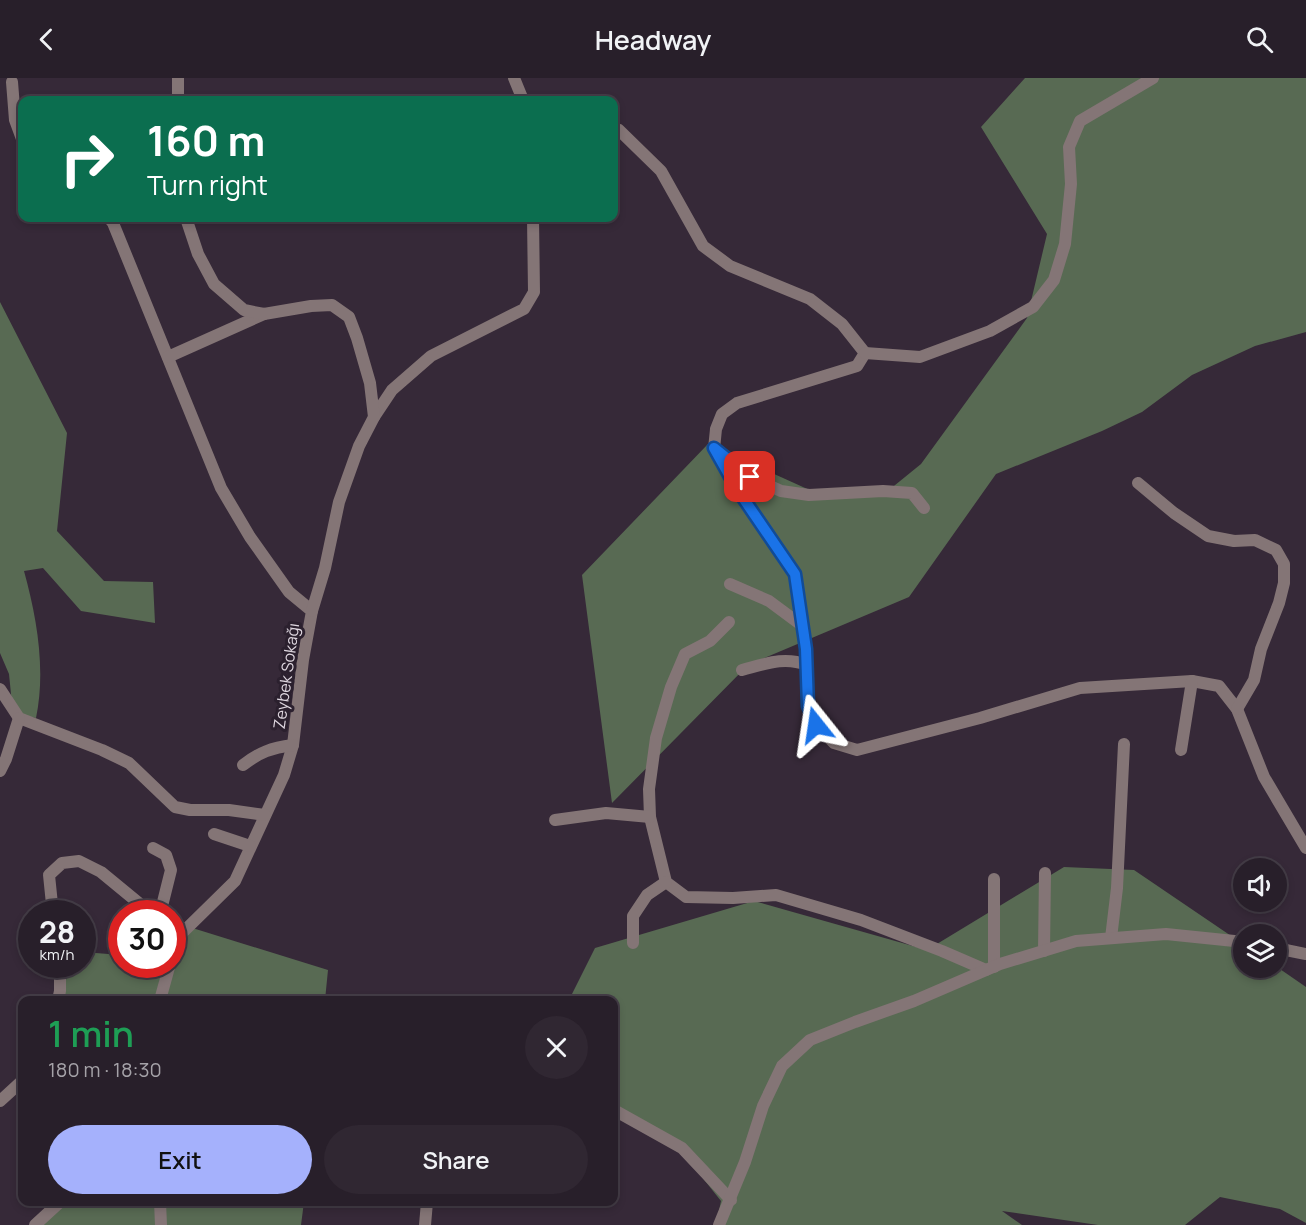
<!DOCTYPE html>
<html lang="en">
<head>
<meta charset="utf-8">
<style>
	body { margin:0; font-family:Manrope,sans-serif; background:#302732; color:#f1f3f6; height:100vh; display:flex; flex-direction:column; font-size:22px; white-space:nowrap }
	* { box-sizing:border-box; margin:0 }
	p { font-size:20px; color:#a5a2a8 }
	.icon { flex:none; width:33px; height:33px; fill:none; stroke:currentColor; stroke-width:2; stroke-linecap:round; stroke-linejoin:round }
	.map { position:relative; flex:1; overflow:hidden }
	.details { position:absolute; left:18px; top:918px; width:600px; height:210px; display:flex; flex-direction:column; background:#281f2a; border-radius:12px; box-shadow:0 3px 9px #0003,0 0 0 2px #443d47 }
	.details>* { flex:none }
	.banner { position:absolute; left:18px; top:18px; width:600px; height:126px; border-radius:12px; box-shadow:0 3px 9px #0003,0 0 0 2px #443d47; background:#0b6e4f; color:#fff; overflow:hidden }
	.buttons { position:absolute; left:1233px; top:780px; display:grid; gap:12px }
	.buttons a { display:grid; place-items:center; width:54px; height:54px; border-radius:50%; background:#281f2a; box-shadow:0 3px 9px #0003,0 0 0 2px #443d47; font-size:30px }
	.speed { position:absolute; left:18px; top:822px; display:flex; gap:12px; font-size:30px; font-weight:700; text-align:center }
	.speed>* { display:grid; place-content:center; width:78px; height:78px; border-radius:50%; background:#281f2a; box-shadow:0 3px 9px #0003,0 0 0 2px #443d47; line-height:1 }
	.speed small { font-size:15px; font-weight:400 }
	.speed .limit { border:9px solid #d22; background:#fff; color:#111 }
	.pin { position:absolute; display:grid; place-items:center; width:51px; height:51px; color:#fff; margin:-26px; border-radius:12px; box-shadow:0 3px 9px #0006 }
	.me { position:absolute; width:66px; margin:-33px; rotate:345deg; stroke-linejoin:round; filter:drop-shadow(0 0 4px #0008) }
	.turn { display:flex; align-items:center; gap:21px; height:126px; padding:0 30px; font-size:27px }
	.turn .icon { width:78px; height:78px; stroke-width:2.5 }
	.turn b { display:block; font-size:42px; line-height:51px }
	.round { display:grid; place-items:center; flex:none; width:63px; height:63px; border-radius:32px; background:#302732 }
	.head { display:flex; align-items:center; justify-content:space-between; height:102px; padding:0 30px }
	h1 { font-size:36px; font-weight:600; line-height:45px; color:#1e9e55 }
	.primary-button { display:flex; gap:12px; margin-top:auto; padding:12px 30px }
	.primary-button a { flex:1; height:69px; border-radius:36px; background:#a5b1fc; color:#111; font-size:24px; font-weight:600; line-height:69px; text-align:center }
	.primary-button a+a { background:#302732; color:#f1f3f6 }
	header { display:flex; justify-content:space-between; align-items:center; height:78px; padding:0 30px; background:#281f2a; font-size:27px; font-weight:600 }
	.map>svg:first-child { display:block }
	.forest { fill:#586a53 }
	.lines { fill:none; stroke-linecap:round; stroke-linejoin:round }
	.minor { stroke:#847576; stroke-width:12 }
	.tertiary { stroke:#847576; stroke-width:12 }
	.route-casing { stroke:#114b97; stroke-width:15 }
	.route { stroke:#1a73e8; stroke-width:10 }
	.labels { text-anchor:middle; stroke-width:6; stroke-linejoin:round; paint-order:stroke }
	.street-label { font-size:16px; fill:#ded6df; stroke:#2b202e }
</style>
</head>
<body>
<header><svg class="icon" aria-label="back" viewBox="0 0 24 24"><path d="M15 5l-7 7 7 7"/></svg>Headway<svg class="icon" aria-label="search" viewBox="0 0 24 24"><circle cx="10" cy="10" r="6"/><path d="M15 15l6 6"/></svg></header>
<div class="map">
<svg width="1306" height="1147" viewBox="0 0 1306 1147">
	<rect width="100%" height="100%" fill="#362938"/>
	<!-- forest -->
	<g class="forest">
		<path d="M1025,0H1306V254L1255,268L1192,297L1142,334L1102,353L996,396L909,519L748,587L612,725L582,497L708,366L814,414L889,412L921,386L1027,240L1047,156L981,49Z"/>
		<path d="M0,224L67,355L57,453L104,503L153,504L155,545L81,533L43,490L24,493C37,540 46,592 36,640L13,636L9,596L0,575Z"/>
		<path d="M1064,789L1134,792L1243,866L1244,890L1277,889L1306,909V1145L1280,1131L1220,1119L1185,1147H1098L1002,1133L1022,1147H716L721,1123L682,1074L614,1031V922H569L595,870L754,823L927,872Z"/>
		<path d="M173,841L186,848L328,892L325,922H62L69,887L82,886L83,874L121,877L122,886H172Z"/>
		<path d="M51,1124H304L301,1147H35L53,1134Z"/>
	</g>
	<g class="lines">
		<!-- minor -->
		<g class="minor">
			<path d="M514,0L523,22"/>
			<path d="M12,4L15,42L22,61"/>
			<path d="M614,51L619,52L661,93L703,168L730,188L810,221L842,246L865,275L857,288L737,325L722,336L716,351L714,371L737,411L796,496L806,571L808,629L816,647L834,665L857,672L980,640L1080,610L1192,603L1219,608L1237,631L1264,699L1306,770"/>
			<path d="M109,140L113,145L221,410L250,459L289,514L312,533L303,582L293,667L284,697L235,803L179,858L172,879"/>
			<path d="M865,275L920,279L990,253L1033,229L1054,202L1065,166L1071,106L1069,69L1080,43L1153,0"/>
			<path d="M168,279L264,236"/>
			<path d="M374,339L392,312L431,278L524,231L534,214L533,140"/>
			<path d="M719,375L750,399L781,413L809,417L883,413L912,415L924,430"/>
			<path d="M1138,405L1174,435L1208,458L1234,463L1255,462L1276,472L1284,486V505L1279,525L1261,571L1254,602L1237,631"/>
			<path d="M730,506L769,523L804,549"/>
			<path d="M729,544L710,563L685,576L671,609L656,660L649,711L650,739L666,804L686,819L733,820L776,817L861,842L942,873L986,892"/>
			<path d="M742,592C765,586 784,578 807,587"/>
			<path d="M0,611L19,640L102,672L129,685L175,729L190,732H229L265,737"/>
			<path d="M1181,672L1192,603"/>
			<path d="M243,687C260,674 271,670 293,667"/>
			<path d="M0,693L6,681L19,640"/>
			<path d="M555,742L606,735L650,739"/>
			<path d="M214,756L250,768"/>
			<path d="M153,770L166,777L171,792L160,836"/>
			<path d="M994,801V889"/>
			<path d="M53,836L49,797L62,785L79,783L101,794L152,836"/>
			<path d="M1111,860L1117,810L1124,666"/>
			<path d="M633,865V838L647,817L666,804"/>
			<path d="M1044,873L1045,795"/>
			<path d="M58,922L60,913V886"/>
			<path d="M160,922L170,886"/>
			<path d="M0,1023L22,1003"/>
			<path d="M614,1032L682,1070L731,1122"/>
			<path d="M160,1124L161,1147"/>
			<path d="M35,1147L60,1124"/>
			<path d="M425,1147L427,1124"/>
		</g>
		<!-- tertiary -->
		<g class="tertiary">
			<path d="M178,22V0"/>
			<path d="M186,140L198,176L214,206L244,232L264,236L311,228L332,227L349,239L357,260L370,305L374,339L359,368L339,424L325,490L312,533"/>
			<path d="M1276,870L1306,876"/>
			<path d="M719,1147L745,1084L763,1028L782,988L810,962L855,944L914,923L1000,886L1076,863L1166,856L1244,864"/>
		</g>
	</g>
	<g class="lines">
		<!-- route casing -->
		<g class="route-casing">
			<path id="route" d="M750,399L714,370L737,411L795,496L806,571L808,628L816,647"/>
		</g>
		<!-- route -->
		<use href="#route" class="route"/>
	</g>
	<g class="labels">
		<!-- street labels -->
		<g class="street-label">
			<text transform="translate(286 598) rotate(-82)" y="6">Zeybek Sokağı</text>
		</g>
	</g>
</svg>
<div class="buttons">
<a><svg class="icon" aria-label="sound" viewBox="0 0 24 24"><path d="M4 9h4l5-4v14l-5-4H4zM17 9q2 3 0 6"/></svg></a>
<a><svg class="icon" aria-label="layers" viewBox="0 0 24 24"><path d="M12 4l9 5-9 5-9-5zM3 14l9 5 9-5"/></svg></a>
</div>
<div class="speed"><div>28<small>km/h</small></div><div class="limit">30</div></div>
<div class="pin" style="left:750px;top:399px;background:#d93025"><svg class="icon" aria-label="arrive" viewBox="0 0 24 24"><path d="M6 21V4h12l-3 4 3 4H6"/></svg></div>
<svg class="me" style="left:816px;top:647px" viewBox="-20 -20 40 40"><path d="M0-17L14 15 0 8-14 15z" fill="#1a73e8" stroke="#fff" stroke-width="4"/></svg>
<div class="banner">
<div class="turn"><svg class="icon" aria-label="right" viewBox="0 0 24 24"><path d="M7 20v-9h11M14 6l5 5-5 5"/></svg><div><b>160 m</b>Turn right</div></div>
</div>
<section class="details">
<div class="head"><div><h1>1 min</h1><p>180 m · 18:30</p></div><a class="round"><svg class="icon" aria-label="close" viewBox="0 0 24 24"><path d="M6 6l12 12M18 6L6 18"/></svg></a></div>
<div class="primary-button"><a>Exit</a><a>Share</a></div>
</section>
</div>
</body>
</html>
